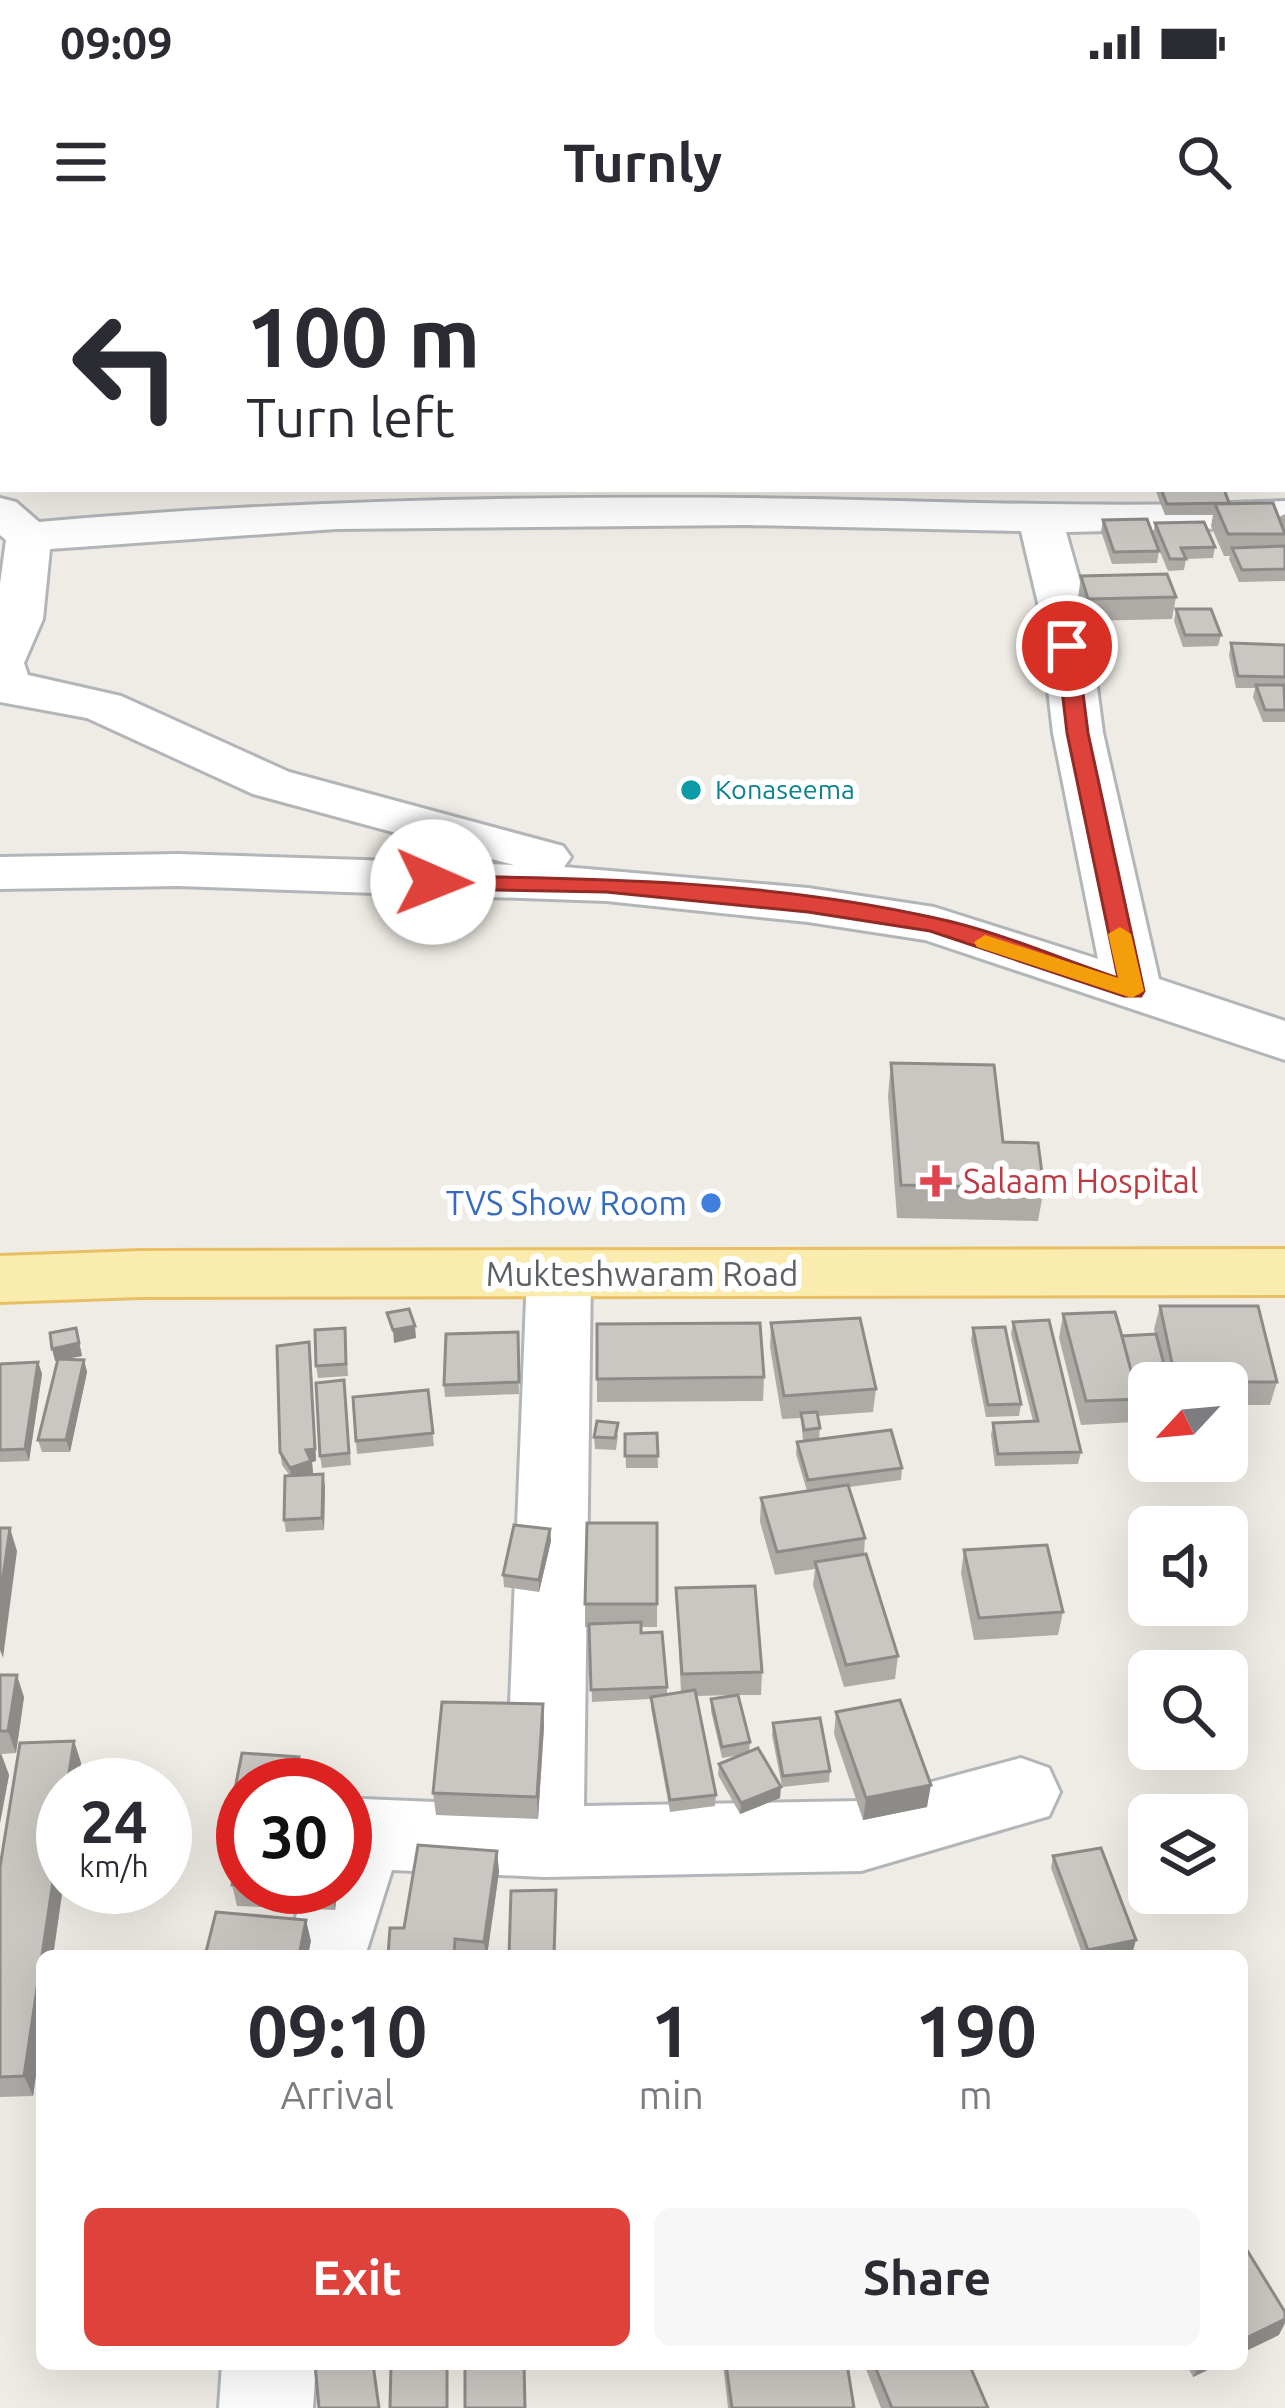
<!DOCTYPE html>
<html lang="en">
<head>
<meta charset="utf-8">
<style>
	body { margin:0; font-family:Ubuntu,sans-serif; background:#f7f7f7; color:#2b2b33; height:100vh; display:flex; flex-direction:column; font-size:45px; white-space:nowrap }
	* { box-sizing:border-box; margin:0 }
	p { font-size:39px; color:#7c7c81 }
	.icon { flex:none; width:66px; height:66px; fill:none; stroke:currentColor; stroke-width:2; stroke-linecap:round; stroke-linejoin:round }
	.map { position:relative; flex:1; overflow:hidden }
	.sheet { position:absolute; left:36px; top:1710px; width:1212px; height:420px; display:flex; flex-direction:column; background:#fff; border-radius:18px; box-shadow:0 12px 48px #0002 }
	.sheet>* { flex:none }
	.banner { position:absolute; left:0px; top:0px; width:1287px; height:252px; box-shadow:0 12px 48px #0002; background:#fff; color:#2b2b33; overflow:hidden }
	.needle { width:78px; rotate:244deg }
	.controls { position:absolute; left:1128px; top:1122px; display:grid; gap:24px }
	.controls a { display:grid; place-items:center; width:120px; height:120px; border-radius:18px; background:#fff; box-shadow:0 12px 48px #0002; font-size:60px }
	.speed { position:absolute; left:36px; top:1518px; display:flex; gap:24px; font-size:60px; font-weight:700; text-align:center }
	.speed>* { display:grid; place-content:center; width:156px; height:156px; border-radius:50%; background:#fff; box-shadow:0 12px 48px #0002; line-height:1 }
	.speed small { font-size:30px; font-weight:400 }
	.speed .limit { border:18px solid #d22; background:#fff; color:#111 }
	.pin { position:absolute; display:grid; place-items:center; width:102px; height:102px; color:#fff; margin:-51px; border:6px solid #fff; border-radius:50%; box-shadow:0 3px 12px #0007 }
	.me { position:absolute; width:132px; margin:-66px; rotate:91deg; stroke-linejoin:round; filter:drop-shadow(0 0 9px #0008) }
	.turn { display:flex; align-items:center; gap:42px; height:252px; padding:0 48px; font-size:54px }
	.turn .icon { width:156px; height:156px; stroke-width:2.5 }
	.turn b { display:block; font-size:84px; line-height:102px }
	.eta { display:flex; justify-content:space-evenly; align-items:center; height:204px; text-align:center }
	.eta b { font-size:72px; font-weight:700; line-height:84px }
	.cta { display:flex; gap:24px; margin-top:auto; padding:24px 48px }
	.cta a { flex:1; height:138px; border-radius:18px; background:#df423b; color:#fff; font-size:48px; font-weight:700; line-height:138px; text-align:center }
	.cta a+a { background:#f7f7f7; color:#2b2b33 }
	.status { display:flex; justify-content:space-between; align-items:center; height:84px; padding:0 60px; background:#fff; direction:ltr }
	.status svg { height:33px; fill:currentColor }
	header { display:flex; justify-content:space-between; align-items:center; height:156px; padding:0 48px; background:#fff; font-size:54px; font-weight:700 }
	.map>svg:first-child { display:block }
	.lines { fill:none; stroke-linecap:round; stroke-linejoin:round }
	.minor-casing { stroke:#b3b6b9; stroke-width:6 }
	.major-casing { stroke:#e9bf64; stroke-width:6 }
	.minor { fill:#fff; fill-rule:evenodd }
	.major { fill:#faebaf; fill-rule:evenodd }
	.wall { fill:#aeaba7 }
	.shaded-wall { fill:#8d8b88 }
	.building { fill:#cac7c2; stroke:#8d8b88; stroke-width:3 }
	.route { fill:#df423b; stroke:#912b26; stroke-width:3 }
	.slow { fill:#f59e0b }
	.culture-dot { fill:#0f9aa8; stroke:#fff; stroke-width:4.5 }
	.health-dot { fill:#e0444e; stroke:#fff; stroke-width:4.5 }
	.shop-dot { fill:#3f7fe0; stroke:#fff; stroke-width:4.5 }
	.labels { text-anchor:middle; stroke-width:12; stroke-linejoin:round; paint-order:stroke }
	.far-culture-label { font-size:27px; fill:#0d838f; stroke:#fff; text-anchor:start }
	.health-label { font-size:33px; fill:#be3a42; stroke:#fff; text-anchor:start }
	.shop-label { font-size:33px; fill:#366cbe; stroke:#fff; text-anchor:end }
	.street-label { font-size:33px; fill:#5d6165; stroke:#fff }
</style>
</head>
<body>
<div class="status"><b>09:09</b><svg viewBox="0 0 49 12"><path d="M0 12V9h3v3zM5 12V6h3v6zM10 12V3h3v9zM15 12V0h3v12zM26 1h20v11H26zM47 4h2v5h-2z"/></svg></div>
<header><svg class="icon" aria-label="menu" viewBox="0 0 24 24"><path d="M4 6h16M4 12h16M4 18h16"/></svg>Turnly<svg class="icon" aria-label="search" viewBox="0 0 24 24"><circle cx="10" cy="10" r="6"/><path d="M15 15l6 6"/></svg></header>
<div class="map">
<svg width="1285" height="2168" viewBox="0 0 1285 2168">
	<rect width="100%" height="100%" fill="#efece5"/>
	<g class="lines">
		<!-- minor casing -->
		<g class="minor-casing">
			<g id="minor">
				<path d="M981,0H1019L1020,3H982Z"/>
				<rect x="1284" y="44" width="1" height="24"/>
				<path d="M3,99V123L0,124V100Z"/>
				<path d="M0,258L16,262L39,282C275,261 511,256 748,258C927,260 1106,270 1285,261V287L1066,292L1086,363L1103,493L1159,739L1285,781V820L925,700L808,682L606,661L178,646L0,649V617L178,614L514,625L253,554L87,478L0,462V344L6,300L0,295ZM746,285L1021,291L1038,363L1053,493L1098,719L934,667L808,648L564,627L571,617L563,606L289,532L121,456L28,435L24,423L43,379L50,309L336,289Z"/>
				<path d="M559,1011L582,1018L591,1034L584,1566L861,1561L1021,1518L1049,1528L1060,1552L1049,1576L861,1631L544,1637L392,1630L365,1716H283L306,1647H345V1566L363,1559L506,1565L527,1034L536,1018Z"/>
				<path d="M222,2124H316L313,2168H219Z"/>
			</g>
		</g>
		<!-- major casing -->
		<g class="major-casing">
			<path id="major" d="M1285,1009V1055L140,1057L0,1062V1016L140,1011Z"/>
		</g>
		<!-- minor -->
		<use href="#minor" class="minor"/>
		<!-- major -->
		<use href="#major" class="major"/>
	</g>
	<!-- wall -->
	<g class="wall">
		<path d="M1155,249H1224L1229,263L1279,277L1285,274V341L1239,342L1229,319L1230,316H1224L1211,286L1213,275H1165Z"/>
		<path d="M1103,280L1159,311L1157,323L1112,324L1101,291Z"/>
		<path d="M1155,283L1215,307L1213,318L1186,319L1184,330L1168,331L1153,295Z"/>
		<path d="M1081,336L1176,357L1172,379L1085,381L1078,358Z"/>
		<path d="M1176,369L1221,395L1218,406L1183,407L1174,381Z"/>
		<path d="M1231,403L1285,405V482H1263L1253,457L1255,448H1236L1229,415Z"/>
		<path d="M891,823L1003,902L1044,948L1038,981L897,978L888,856Z"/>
		<path d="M1160,1066L1277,1142L1270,1165H1227V1143H1149V1197H1142L1136,1174L1134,1182L1081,1185L1059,1098L1063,1074L1122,1096L1155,1094L1154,1089Z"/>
		<path d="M1013,1082L1081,1212L1078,1224L995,1226L991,1195L993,1183L1033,1181L1011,1094Z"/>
		<path d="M771,1083L876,1149L873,1172L818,1176L820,1188L819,1199L902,1228L901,1240L849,1247L865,1298L864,1314L898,1416L895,1439L844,1447L813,1345L815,1329L775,1335L760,1282L761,1258L807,1251L796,1214L797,1202L803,1201L801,1178L782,1179L770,1107Z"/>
		<path d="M597,1084L764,1137L763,1161L597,1162Z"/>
		<path d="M76,1088L82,1116L64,1119L84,1120L87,1132L70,1212H42L38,1200L57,1121H55Z"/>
		<path d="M345,1088L348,1136L318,1138L316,1126Z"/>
		<path d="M973,1088L1021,1164L1019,1176L986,1177L971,1100Z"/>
		<path d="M518,1092L519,1154L445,1157L444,1145Z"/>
		<path d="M311,1115L316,1221L312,1222L313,1233L306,1235L325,1246L324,1290L286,1292L284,1280L290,1236L282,1225L280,1212Z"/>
		<path d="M38,1122L42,1134L29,1221L0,1222V1124Z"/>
		<path d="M344,1140L351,1225L322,1228L320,1216Z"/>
		<path d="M428,1150L434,1206L357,1214L356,1201Z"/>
		<path d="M657,1193L658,1228H626L625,1194Z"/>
		<path d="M618,1195L616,1210L595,1209L594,1197Z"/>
		<path d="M657,1283V1387H641V1393L667,1447V1454L681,1452L676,1348L762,1432L761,1455H738L750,1502L749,1512L780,1558L740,1574L718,1535L719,1524L741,1515L722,1518L711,1471V1459L735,1455L696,1456L716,1555L715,1566L670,1572L651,1468V1459L592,1462L589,1387H585V1364Z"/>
		<path d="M550,1289L551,1301L539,1352L504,1347L503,1335Z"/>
		<path d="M964,1310L1063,1372L1058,1395L974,1400L961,1333Z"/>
		<path d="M0,1435L24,1457L16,1513L1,1514L9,1535L0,1583Z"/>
		<path d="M543,1464L544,1486L538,1579L436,1575L433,1553Z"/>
		<path d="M836,1472L927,1567L863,1580L834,1494Z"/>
		<path d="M773,1483L830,1531L829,1542L782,1547L772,1495Z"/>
		<path d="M74,1501L81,1523L78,1545H63V1647L53,1716H42V1793L33,1856L0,1857V1627L20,1503Z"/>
		<path d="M242,1513L299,1517L302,1529L298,1545H243V1566H236L234,1554Z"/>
		<path d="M243,1578V1647H338L335,1670L237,1666L232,1645Z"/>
		<path d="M497,1611L499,1632L487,1716H388L404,1688Z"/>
		<path d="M1053,1616L1133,1711L1108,1716H1083L1051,1628Z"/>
		<path d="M723,2124H847L854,2168H728Z"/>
		<path d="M864,2124H969L988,2168H881Z"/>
		<path d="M1186,2124H1220L1193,2137Z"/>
	</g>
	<!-- shaded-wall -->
	<g class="shaded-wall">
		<path d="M415,1086L416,1098L394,1103L393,1090Z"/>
		<path d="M76,1088L82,1116L55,1121L52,1109Z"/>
		<path d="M309,1102L316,1221L312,1222L313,1233L292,1240L290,1228L306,1210Z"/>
		<path d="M84,1120L87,1132L70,1212L66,1200Z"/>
		<path d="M38,1122L42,1134L29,1221L25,1209Z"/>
		<path d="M323,1234L325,1246L324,1290L322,1278Z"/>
		<path d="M10,1288L17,1311L3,1418L0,1410V1358Z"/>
		<path d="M550,1289L551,1301L539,1352V1340Z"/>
		<path d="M17,1435L24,1457L16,1513L8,1491Z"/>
		<path d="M543,1464L544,1486L538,1579L537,1557Z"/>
		<path d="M74,1501L81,1523L78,1545H67Z"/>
		<path d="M1,1513L9,1535L0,1583V1517Z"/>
		<path d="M299,1517L302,1529L298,1545H293Z"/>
		<path d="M931,1545L927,1567L863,1580L866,1558Z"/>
		<path d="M781,1547L780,1558L740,1574L741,1563Z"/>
		<path d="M63,1574V1647L53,1716H42Z"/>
		<path d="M497,1611L499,1632L487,1716H486L484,1702Z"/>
		<path d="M331,1647H338L335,1670L331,1648Z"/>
		<path d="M306,1680L311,1701L308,1716H299Z"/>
		<path d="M1136,1700L1133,1711L1108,1716H1086L1088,1710Z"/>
		<path d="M42,1716V1793L33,1856L24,1836Z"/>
		<path d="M1285,2079V2083L1279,2095L1242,2113V2100Z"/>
		<path d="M1200,2124H1220L1193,2137Z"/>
	</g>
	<!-- building -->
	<g class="building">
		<path d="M1161,249H1224L1229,263L1167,264Z"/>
		<path d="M1273,263L1285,294H1228L1215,264Z"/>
		<path d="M1147,279L1159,311L1114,312L1103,280Z"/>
		<path d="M1204,282L1215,307L1181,308L1186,319H1170L1155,283Z"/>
		<path d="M1285,306V329L1242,330L1232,308Z"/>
		<path d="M1167,334L1176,357L1088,359L1081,336Z"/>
		<path d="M1176,369H1211L1221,395H1185Z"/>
		<path d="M1231,403L1285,405V437L1238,436Z"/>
		<path d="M1256,445H1284L1285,470H1265Z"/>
		<path d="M891,823L994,825L1003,902L1038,903L1044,948L901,945Z"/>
		<path d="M1160,1066H1258L1277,1142H1176Z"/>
		<path d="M409,1069L415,1086L393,1090L387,1073Z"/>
		<path d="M1115,1072L1140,1159L1086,1161L1063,1074Z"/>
		<path d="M860,1078L876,1149L784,1156L771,1083Z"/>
		<path d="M1049,1080L1081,1212L998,1214L993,1183L1038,1181L1013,1082Z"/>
		<path d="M760,1083L764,1137L597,1139V1084Z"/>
		<path d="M1005,1087L1021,1164L988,1165L973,1088Z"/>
		<path d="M76,1088L79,1103L52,1109L50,1093Z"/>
		<path d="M345,1088L346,1124L316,1126L315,1090Z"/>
		<path d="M518,1092L519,1142L444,1145L446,1094Z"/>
		<path d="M1156,1094L1169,1143H1149V1185H1145L1122,1096Z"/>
		<path d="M309,1102L315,1209L306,1210L311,1221L290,1228L280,1212L277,1106Z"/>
		<path d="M58,1119L84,1120L66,1200H38Z"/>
		<path d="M38,1122L25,1209L0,1210V1124Z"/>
		<path d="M344,1140L349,1213L320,1216L316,1143Z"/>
		<path d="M428,1150L433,1193L356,1201L353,1157Z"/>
		<path d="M817,1172L820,1188L804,1190L801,1173Z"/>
		<path d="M597,1181L618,1183L615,1198L594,1197Z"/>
		<path d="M891,1190L902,1228L808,1240L797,1202Z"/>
		<path d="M657,1193L658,1216H625V1194Z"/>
		<path d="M323,1234L322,1278L284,1280L285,1236Z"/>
		<path d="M848,1245L865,1298L777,1312L761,1258Z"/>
		<path d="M587,1283H657V1364H585Z"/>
		<path d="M514,1285L550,1289L539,1340L503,1335Z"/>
		<path d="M0,1288H10L0,1358Z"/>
		<path d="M1047,1305L1063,1372L979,1378L964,1310Z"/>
		<path d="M866,1314L898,1416L846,1425L815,1322Z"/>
		<path d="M755,1346L762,1432L682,1434L676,1348Z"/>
		<path d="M641,1382V1393L662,1392L667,1447L591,1450L589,1384Z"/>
		<path d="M0,1435H17L8,1491H0Z"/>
		<path d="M695,1450L716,1555L670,1560L651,1457Z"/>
		<path d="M738,1455L750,1502L722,1507L711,1459Z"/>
		<path d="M900,1460L931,1545L866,1558L836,1472Z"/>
		<path d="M442,1462L543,1464L537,1557L433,1553Z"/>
		<path d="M820,1478L830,1531L783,1536L773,1483Z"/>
		<path d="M74,1501L67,1545H63V1574L24,1836L0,1837V1627L20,1503Z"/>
		<path d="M758,1508L781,1547L741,1563L719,1524Z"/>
		<path d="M242,1513L299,1517L293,1545H243V1555L234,1554Z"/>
		<path d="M243,1578V1645H232Z"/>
		<path d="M418,1605L497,1611L484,1702L455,1699L454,1716H388L390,1688H404Z"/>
		<path d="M1101,1608L1136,1700L1088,1710L1053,1616Z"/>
		<path d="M556,1650L554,1716H509L511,1651Z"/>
		<path d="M216,1672L306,1680L299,1716H205Z"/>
		<path d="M1242,2002L1285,2072V2079L1242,2100Z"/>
		<path d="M315,2124H373L379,2168H319Z"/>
		<path d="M391,2124H447V2168H390Z"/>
		<path d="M465,2124H524L525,2168H465Z"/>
		<path d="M726,2124H847L854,2168H732Z"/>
		<path d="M874,2124H969L988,2168H892Z"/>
	</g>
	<!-- route -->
	<path class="route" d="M1067,400L1077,406L1088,493L1144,751L1141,756H1124L930,691L808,672L606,652L433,649L422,642L433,636C599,638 772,641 935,678C997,691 1058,718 1118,738L1067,493L1057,406Z"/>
	<!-- slow -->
	<path class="slow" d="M1120,687L1131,694L1144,751L1132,758L977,707L974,702L985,695L1118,738L1108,694Z"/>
	<!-- markers -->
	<circle class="culture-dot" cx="691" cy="550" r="12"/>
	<path class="health-dot" d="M930 923h12v12h12v12h-12v12h-12v-12h-12v-12h12z"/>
	<circle class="shop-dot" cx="711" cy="963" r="12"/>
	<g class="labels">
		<!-- far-culture labels -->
		<g class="far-culture-label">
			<text x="715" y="559">Konaseema</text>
		</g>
		<!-- health labels -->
		<g class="health-label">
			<text x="963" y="953">Salaam Hospital</text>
		</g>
		<!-- shop labels -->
		<g class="shop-label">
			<text x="687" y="975">TVS Show Room</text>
		</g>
		<!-- street labels -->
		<g class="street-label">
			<text x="642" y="1046">Mukteshwaram Road</text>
		</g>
	</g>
</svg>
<div class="controls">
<a><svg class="needle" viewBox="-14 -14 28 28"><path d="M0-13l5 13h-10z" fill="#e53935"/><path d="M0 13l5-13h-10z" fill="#7c7c81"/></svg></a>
<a><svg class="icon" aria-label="sound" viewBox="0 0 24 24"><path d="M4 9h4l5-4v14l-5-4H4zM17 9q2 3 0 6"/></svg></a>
<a><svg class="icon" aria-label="search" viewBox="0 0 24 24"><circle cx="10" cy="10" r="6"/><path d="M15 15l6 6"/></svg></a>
<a><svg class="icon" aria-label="layers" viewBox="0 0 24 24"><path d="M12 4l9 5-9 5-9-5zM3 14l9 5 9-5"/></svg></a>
</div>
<div class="speed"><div>24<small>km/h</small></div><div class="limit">30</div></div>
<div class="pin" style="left:1067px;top:406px;background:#d93025"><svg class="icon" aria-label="arrive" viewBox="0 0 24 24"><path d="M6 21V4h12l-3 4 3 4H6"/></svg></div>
<svg class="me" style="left:433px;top:642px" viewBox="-20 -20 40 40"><circle r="19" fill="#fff"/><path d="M0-13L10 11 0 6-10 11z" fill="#df423b"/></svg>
<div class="banner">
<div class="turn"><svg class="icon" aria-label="left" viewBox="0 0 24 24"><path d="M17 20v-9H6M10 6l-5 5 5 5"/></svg><div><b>100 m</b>Turn left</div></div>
</div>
<section class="sheet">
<div class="eta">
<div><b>09:10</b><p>Arrival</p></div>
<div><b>1</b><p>min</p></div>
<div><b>190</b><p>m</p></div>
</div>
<div class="cta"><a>Exit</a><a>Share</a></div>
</section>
</div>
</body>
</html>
